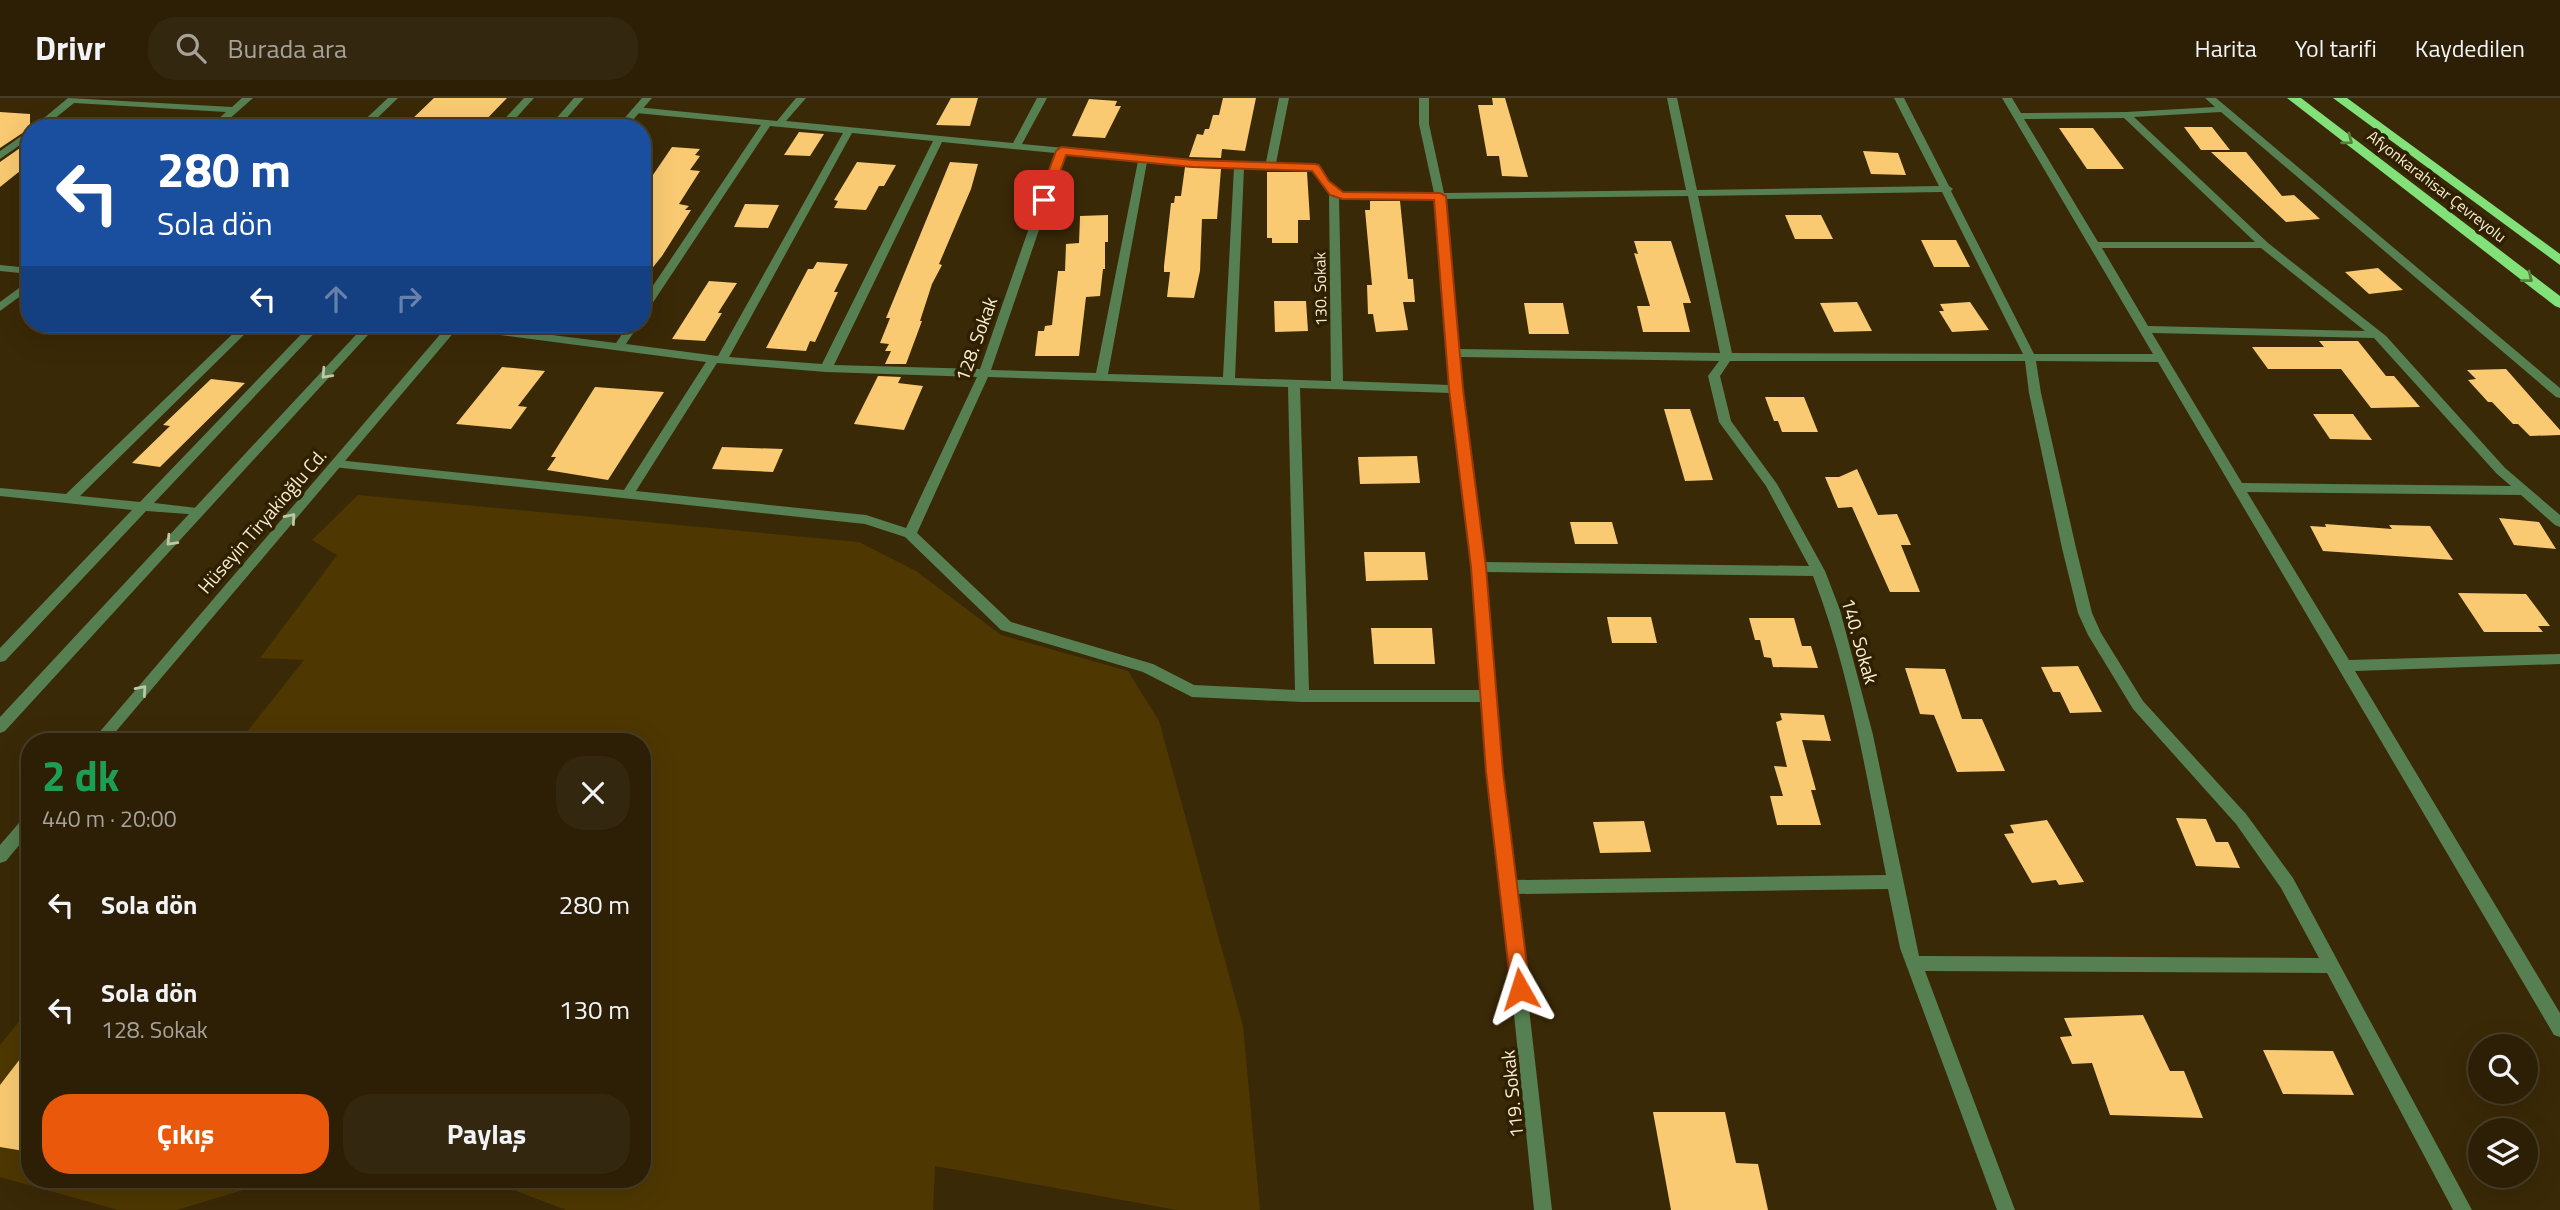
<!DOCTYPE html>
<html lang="tr">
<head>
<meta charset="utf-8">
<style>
	body { margin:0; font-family:"Titillium Web",sans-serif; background:#34270f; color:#f1f3f6; height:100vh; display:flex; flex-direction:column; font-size:26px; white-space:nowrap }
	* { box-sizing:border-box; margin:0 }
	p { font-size:23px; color:#a6a29a }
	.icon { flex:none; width:38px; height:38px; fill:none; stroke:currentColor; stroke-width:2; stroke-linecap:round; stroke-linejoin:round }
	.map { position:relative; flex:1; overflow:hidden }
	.sheet { position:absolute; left:21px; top:635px; width:630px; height:455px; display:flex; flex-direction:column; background:#2c1f05; border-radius:28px; box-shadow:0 7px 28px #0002,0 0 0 2px #483d27 }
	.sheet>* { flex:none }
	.banner { position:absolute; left:21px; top:21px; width:630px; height:214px; border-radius:28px; box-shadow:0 7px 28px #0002,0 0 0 2px #483d27; background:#1a4fa0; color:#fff; overflow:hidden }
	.buttons { position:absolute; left:2468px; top:936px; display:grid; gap:14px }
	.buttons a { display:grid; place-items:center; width:70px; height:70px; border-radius:50%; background:#2c1f05; box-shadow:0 7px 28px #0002,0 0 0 2px #483d27; font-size:35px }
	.pin { position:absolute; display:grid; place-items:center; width:60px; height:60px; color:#fff; margin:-30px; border-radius:14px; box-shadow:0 4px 10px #0006 }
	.me { position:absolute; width:77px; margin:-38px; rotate:354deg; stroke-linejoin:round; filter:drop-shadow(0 0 5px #0008) }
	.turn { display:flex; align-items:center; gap:24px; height:147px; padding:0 21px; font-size:32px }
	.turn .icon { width:91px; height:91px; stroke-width:2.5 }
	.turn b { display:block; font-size:49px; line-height:60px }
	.lanes { display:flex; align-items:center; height:66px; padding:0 21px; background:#0003; justify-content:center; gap:35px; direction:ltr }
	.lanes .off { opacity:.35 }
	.round { display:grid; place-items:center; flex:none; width:74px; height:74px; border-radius:28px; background:#34270f }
	.overview { display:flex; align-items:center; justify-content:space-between; height:119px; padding:0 21px }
	h1 { font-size:42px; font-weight:700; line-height:52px; color:#1e9e55 }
	.button { display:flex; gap:14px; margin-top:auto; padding:14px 21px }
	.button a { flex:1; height:80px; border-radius:28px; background:#ea580c; color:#fff; font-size:28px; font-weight:700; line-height:80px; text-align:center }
	.button a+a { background:#34270f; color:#f1f3f6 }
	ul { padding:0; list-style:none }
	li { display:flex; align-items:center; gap:21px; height:105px; padding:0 21px }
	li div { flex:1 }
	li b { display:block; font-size:26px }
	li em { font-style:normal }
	header { display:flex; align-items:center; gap:42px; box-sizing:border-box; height:98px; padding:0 35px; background:#2c1f05; border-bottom:2px solid #483d27 }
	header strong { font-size:33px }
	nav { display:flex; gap:38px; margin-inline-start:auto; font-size:24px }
	.search { width:490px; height:63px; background:#34270f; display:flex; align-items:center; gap:18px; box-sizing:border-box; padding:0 24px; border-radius:28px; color:#a6a29a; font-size:26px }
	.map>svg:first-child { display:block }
	.green { fill:#4e3701 }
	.building { fill:#f9ca71 }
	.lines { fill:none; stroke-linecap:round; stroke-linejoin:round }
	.minor { fill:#567f52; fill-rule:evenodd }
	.tertiary { fill:#567f52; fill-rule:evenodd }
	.trunk { fill:#82e179; fill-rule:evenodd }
	.oneway { stroke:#58803c }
	.oneway2 { stroke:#c0c6a7 }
	.route { fill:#ea580c; stroke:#983908; stroke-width:2 }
	.labels { text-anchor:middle; stroke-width:7; stroke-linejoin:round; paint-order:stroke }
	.far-street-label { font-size:16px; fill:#f9ecd5; stroke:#2f2000 }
	.street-label { font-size:19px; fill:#f9ecd5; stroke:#2f2000 }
</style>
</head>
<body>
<header>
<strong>Drivr</strong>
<div class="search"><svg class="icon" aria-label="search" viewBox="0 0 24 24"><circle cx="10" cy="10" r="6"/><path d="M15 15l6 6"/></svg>Burada ara</div>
<nav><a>Harita</a><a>Yol tarifi</a><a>Kaydedilen</a></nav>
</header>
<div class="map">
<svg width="2560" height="1112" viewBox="0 0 2560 1112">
	<rect width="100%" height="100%" fill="#3a2907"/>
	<!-- green -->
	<g class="green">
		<path d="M358,397L859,444L916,473L1001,537L1128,573L1159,623L1243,928L1260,1112H1177L935,1068L933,1112H566L488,1082H642V644H239L304,562L260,560L337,457L312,442Z"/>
		<path d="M30,910V1082H276L177,1112H118L0,1079V947Z"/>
	</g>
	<!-- building -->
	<g class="building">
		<path d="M434,0H507L478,30H442L445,26L410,23Z"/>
		<path d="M951,0H978L970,28L936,27Z"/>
		<path d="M1223,0H1256L1245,53L1222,51L1221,60L1189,59L1197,36L1203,37L1205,31H1209L1213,17H1219Z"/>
		<path d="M1492,0H1505L1528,79L1502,78L1499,58H1487L1478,7H1493Z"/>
		<path d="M1089,1L1117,3L1115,8H1121L1105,40L1072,38Z"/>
		<path d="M0,14L30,16V30L0,50Z"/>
		<path d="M2184,29H2212L2230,52H2201Z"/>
		<path d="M2059,30H2093L2124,71H2087Z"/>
		<path d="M799,34L824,36L810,58L784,57Z"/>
		<path d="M30,43V65L0,89V64Z"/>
		<path d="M672,49L700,51L695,57L700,58L690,72L700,73L679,106L689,108L685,112H691L662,158L642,183V93Z"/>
		<path d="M1863,53L1898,55L1906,77L1871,76Z"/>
		<path d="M2211,54H2246L2282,98L2294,97L2320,121L2286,124Z"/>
		<path d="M857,64L896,67L884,88H879L866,112L834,110L838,103L834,102Z"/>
		<path d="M950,64L978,66L971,91L939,166L942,167L932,186L920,223H922L906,266H885L891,253H885L889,246L880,245L890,220H886Z"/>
		<path d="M1185,69L1221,71L1217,121H1202L1200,173L1194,200L1167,199L1170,174H1164V168L1171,105H1174L1175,98H1181Z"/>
		<path d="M1267,74H1307L1310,122H1298V145H1272V140H1267Z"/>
		<path d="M1370,103H1400L1408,181H1413L1415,204H1403L1408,232L1376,234L1373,216H1368L1367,187H1372L1365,112H1370Z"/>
		<path d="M745,106L779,107L768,130L734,129Z"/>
		<path d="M1108,117V144H1105V171H1103L1100,198L1086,199L1079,258H1035L1038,233H1044L1045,228L1052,227L1058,173H1065L1066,146L1079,145L1080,118Z"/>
		<path d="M1785,117H1821L1833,141H1795Z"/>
		<path d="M1921,142H1956L1970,169H1934Z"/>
		<path d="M1634,143H1671L1691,205H1683L1690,234H1643L1637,208H1650L1634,155L1638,156Z"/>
		<path d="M817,164L848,166L834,194H838L815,244L810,243L806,253L766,250L808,171H813Z"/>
		<path d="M2378,170L2403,192L2369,196L2345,174Z"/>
		<path d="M709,183L737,185L718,215H722L705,243L672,241Z"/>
		<path d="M1274,203H1306L1308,233L1275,234Z"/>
		<path d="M1857,204L1872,233L1834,234L1820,205Z"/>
		<path d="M1970,204L1989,232L1952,234L1939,213H1944L1940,206Z"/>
		<path d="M1524,205H1563L1569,236H1529Z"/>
		<path d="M2319,243H2358L2386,278H2394L2420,309L2371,310L2341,271H2268L2252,249H2324Z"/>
		<path d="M502,269L545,273L518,308L527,309L511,331L456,326Z"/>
		<path d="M2506,271L2560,332V337L2530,338L2518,326H2513L2492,304H2488L2468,282L2476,281L2467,272Z"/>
		<path d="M878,278L901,279L898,285L923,288L904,332L854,326Z"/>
		<path d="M211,281L245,285L160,369L132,365L170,328L163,327Z"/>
		<path d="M595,289L664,294L608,382L547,372L556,359H551Z"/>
		<path d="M1765,299H1804L1818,334H1782L1778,323H1774Z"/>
		<path d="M1664,311H1690L1713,382L1685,383Z"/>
		<path d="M2313,316H2353L2372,342L2330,341Z"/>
		<path d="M722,349L783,351L773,374L712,371Z"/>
		<path d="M1417,358L1420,385L1360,386L1358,359Z"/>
		<path d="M1857,371L1878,417L1897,416L1911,447H1901L1920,494H1890L1852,409L1838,410L1825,379H1839Z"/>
		<path d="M2499,420L2539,424L2556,451L2514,447Z"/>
		<path d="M1570,424H1612L1618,446H1575Z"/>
		<path d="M2325,426L2392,431L2389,427L2430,428L2453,462L2323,453L2310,428L2326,429Z"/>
		<path d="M1364,454H1425L1428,482L1366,483Z"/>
		<path d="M2458,495L2526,496L2550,528H2538L2543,534H2484Z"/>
		<path d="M1607,519H1651L1657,545H1612Z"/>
		<path d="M1749,520H1794L1802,548H1811L1818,570L1773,569L1771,560L1764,559L1760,542H1755Z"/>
		<path d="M1371,530H1432L1435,566H1374Z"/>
		<path d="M2078,568L2102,614L2070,615L2060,594H2053L2041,569Z"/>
		<path d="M1905,570L1945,571L1962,621H1982L2005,673L1957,674L1934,617L1920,616Z"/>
		<path d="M1780,615L1824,617L1831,643L1802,642L1816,692H1811L1821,727H1777L1770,698H1783L1774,668L1787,669L1776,624L1782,622Z"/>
		<path d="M2176,720L2206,721L2216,744H2228L2240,770L2196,768Z"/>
		<path d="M2047,722L2084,784L2059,787L2056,782L2032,785L2004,736L2014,735L2010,727Z"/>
		<path d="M1644,723L1651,754L1600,755L1593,724Z"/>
		<path d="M2143,917L2170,973H2184L2203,1020L2110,1017L2092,965L2072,966L2060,939L2072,938L2064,920Z"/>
		<path d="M30,948V1054L0,1049V987Z"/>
		<path d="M2263,952L2333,953L2354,997L2283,996Z"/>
		<path d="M1653,1014H1725L1736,1065L1758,1066L1768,1112H1671Z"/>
	</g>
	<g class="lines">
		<!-- minor -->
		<g class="minor">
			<path d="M68,0L232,9L242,0H253L219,30H208L226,14L74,5L43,30H32Z"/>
			<path d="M388,0H398L367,30H356Z"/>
			<path d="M524,0H534L507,30H496Z"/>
			<path d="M796,0H806L786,23L1013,45L1037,0H1047L1022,46L1193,62L1266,64L1279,0H1289L1276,65L1319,67L1329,84L1344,95H1434L1419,26V0H1429V26L1444,95L1686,92L1667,0H1677L1697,92L1939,88L1894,0H1904L1949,88L1953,91L1951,93L2034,256H2153L2002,0H2012L2021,15L2126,14L2215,9L2205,0H2216L2560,290V300L2556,299L2221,14L2134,19L2268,145L2386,238L2505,370L2560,417V429L2555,427L2521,397L2247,394L2349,562L2560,556V566L2355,573L2560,915V939L2554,937L2158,264L2036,263L2041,295L2076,450L2092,515L2101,535L2143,603L2246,716L2293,780L2472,1112H2453L2327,875L1925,873L2015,1112H1997L1900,850L1888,791L1516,796L1552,1112H1534L1482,604H1302L1192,599L1143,574L1001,532L905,439L865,426L333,369L331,366L337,362L624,392L706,264L454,231L448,228L450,226H464L616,245L629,226H639L626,246L718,258L843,35L770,28L646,215L642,216V204L761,27L636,15L631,12L636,9L777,23ZM2124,20L2255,144H2098L2024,21ZM852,35L933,43L822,266L729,259ZM942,44L1055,55L980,271L834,267ZM1065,56L1138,63L1096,275L991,272ZM1147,64L1234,69L1223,279L1108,276ZM1244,70L1312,72L1329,95L1331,283L1235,280ZM1942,94L2023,256L1732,255L1698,98ZM1688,98L1720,255L1458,251L1445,101ZM1339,100L1435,101L1450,287L1343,283ZM2102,150H2261L2365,233L2148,228ZM2152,235L2374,240L2497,376L2511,388L2242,385ZM1459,259L1719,263L1708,278L1719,324L1766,388L1809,468L1484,464ZM1730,263H2025L2029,295L2062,450L2078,515L2088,537L2133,611L2236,726L2281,790L2319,860L1919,858L1873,637L1840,512L1825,473L1777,386L1731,323L1720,278ZM717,265L826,274L977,279L906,430L866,417L636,393ZM988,279L1288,289L1295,592L1194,587L1153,566L1011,524L917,435ZM1300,290L1451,295L1471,469L1481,592H1309ZM1485,474L1813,478C1850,574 1866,677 1886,777L1515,782L1502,674Z"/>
			<path d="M30,32V40L0,61V53Z"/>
			<path d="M0,167L30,170V176L0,173Z"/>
			<path d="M30,182V191L0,213V204Z"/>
			<path d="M243,226H255L80,398L140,404L311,226H323L154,405L197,410L202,411L203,414L202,417L146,413L5,563L0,564V550L132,412L0,398V390L66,396Z"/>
		</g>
		<!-- tertiary -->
		<g class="tertiary">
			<path d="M574,0H584L558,30H548Z"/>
			<path d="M642,0H652L626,30H616Z"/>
			<path d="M366,226H378L5,633L0,635V619Z"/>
			<path d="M449,226H461L107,644H91Z"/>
			<path d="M30,717V734L6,763L0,765V747L25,718Z"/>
		</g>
		<!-- trunk -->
		<g class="trunk">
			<path d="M2287,0H2301L2560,198V210L2555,208Z"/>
			<path d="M2333,0H2347L2560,156V167Z"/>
		</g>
	</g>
	<!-- one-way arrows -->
	<defs><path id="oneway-chevron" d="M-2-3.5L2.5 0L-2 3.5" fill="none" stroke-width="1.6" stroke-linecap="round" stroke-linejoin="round" transform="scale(1.75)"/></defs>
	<g class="oneway">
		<use href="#oneway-chevron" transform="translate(2348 42) rotate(37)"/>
		<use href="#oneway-chevron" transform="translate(2528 180) rotate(38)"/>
	</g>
	<g class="oneway2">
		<use href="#oneway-chevron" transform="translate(326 276) rotate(133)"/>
		<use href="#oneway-chevron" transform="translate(291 420) rotate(-49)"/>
		<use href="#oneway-chevron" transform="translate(171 443) rotate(133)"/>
		<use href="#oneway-chevron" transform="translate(142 592) rotate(-49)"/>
	</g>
	<!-- route -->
	<path class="route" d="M1061,49L1193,62L1315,66L1319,67L1329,83L1343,94L1440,95L1446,98L1463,291L1486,469L1503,674L1530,891L1527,897L1520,899L1513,897L1511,891L1486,674L1471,469L1449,291L1434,102L1342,101L1330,97L1312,73L1193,69L1066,57L1050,102L1040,105L1038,102L1056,53Z"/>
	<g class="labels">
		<!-- far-street labels -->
		<g class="far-street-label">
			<text transform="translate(2437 88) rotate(38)" y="6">Afyonkarahisar Çevreyolu</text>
			<text transform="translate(1320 191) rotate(-91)" y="6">130. Sokak</text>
		</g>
		<!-- street labels -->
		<g class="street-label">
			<text transform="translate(976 241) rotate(-70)" y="7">128. Sokak</text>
			<text transform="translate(262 423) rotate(-49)" y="7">Hüseyin Tiryakioğlu Cd.</text>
			<text transform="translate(1860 543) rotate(74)" y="7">140. Sokak</text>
			<text transform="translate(1512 996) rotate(-96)" y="7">119. Sokak</text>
		</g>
	</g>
</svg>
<div class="buttons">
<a><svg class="icon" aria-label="search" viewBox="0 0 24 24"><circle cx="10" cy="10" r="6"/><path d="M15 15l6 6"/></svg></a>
<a><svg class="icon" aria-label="layers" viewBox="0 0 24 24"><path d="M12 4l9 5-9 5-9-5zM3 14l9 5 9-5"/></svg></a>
</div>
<div class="pin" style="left:1044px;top:102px;background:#d93025"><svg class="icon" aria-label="arrive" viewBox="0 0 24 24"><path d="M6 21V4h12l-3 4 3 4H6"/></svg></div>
<svg class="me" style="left:1520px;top:891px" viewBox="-20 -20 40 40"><path d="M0-17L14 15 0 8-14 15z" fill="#ea580c" stroke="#fff" stroke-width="4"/></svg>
<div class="banner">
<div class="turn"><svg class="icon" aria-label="left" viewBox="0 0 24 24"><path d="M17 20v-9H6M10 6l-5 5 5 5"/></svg><div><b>280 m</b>Sola dön</div></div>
<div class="lanes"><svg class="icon" aria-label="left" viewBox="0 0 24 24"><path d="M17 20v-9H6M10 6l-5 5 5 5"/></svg><svg class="icon off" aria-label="ahead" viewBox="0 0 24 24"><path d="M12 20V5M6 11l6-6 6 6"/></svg><svg class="icon off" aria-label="right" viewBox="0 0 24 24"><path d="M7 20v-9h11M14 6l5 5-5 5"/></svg></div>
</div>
<section class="sheet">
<div class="overview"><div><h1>2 dk</h1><p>440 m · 20:00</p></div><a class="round"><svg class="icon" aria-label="close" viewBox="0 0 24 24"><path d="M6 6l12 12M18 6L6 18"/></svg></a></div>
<ul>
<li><svg class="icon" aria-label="left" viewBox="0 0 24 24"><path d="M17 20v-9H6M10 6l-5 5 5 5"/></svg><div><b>Sola dön</b></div><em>280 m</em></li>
<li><svg class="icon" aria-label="left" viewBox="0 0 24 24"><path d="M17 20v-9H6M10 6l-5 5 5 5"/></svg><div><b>Sola dön</b><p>128. Sokak</p></div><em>130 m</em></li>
</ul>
<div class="button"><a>Çıkış</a><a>Paylaş</a></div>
</section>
</div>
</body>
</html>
